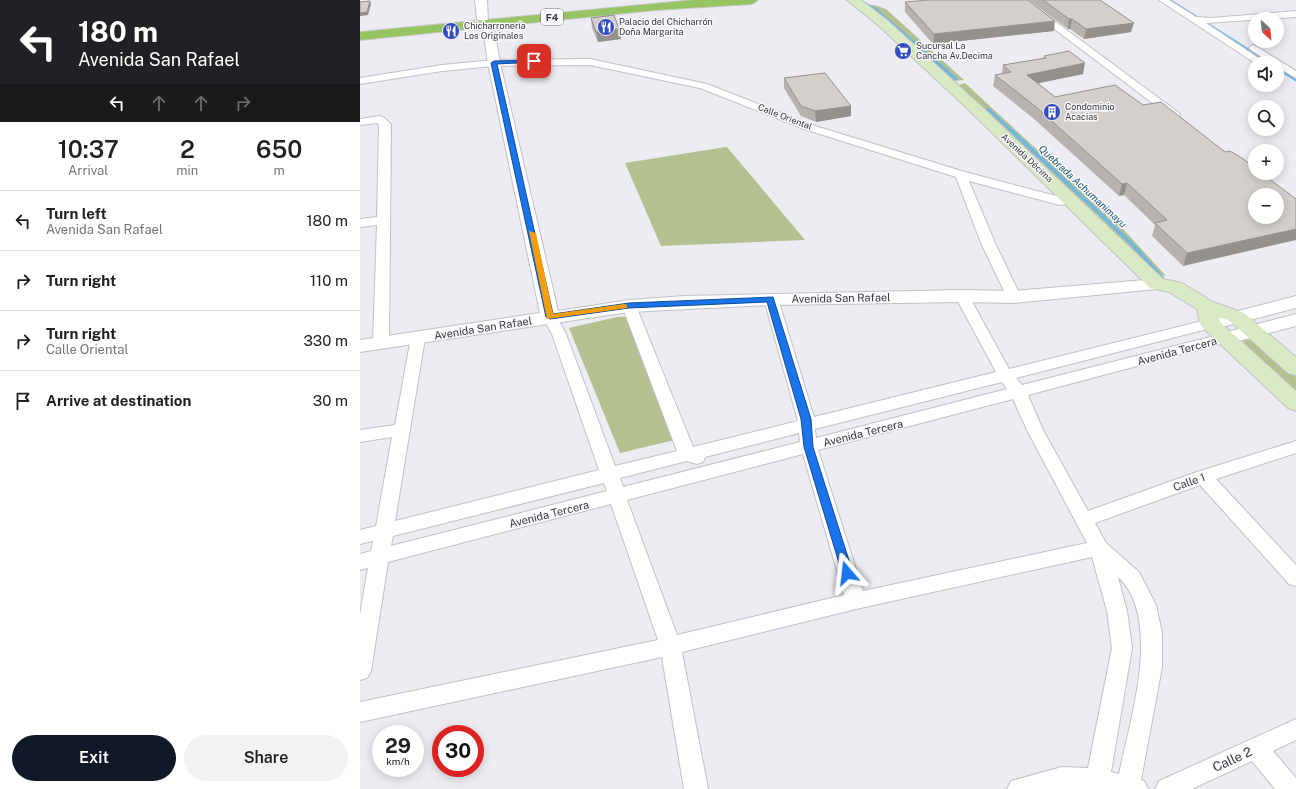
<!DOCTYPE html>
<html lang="en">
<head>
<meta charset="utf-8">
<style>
	body { margin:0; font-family:"Public Sans",sans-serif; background:#f2f2f2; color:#202124; height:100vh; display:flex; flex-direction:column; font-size:15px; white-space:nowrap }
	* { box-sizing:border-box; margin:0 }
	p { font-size:13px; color:#757577 }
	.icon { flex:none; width:22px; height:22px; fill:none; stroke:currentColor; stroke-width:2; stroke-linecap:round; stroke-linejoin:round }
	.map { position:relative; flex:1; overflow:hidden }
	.panel { display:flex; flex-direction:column; background:#fff; width:360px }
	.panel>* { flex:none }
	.guide { background:#202124; color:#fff; overflow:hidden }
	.needle { width:26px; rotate:153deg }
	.tools { position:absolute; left:888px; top:12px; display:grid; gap:8px }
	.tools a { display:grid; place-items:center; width:36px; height:36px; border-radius:50%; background:#fff; box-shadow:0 2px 10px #0003; font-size:20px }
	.speed { position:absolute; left:12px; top:725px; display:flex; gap:8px; font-size:20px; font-weight:700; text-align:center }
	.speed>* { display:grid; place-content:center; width:52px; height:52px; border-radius:50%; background:#fff; box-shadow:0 2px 10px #0003; line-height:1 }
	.speed small { font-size:10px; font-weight:400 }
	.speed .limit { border:6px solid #d22; background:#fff; color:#111 }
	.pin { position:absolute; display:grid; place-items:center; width:34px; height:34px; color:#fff; margin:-17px; border-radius:8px; box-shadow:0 2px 6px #0006 }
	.me { position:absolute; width:44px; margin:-22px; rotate:343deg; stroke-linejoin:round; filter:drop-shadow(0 0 3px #0008) }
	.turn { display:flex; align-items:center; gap:14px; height:84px; padding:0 12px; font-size:18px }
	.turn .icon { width:52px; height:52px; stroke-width:2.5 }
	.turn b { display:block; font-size:28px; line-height:34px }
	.lanes { display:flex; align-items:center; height:38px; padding:0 12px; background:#0003; justify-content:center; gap:20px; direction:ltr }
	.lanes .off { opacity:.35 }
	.eta { display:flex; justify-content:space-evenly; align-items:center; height:68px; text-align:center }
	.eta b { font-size:24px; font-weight:600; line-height:28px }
	.cta { display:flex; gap:8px; margin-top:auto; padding:8px 12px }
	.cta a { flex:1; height:46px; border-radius:24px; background:#111827; color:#fff; font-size:16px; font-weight:600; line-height:46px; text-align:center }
	.cta a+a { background:#f2f2f2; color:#202124 }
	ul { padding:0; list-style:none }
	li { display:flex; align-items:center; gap:12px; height:60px; padding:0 12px; border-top:1px solid #e0e0e0 }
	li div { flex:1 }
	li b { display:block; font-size:15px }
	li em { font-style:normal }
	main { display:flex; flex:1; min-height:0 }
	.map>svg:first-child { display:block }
	.green { fill:#b3c08f }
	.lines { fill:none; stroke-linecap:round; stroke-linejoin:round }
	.stream-far1 { stroke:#6fb7e0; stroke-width:3 }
	.stream { stroke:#6fb7e0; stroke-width:3.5 }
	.minor-casing { stroke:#c1c0c7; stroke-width:2 }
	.tertiary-casing { stroke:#c1c0c7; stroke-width:2 }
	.secondary-casing { stroke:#c1c0c7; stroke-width:2 }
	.trunk-casing { stroke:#c8c8c8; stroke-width:2 }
	.minor { fill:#fff; fill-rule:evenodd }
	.tertiary { fill:#fff; fill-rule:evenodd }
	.secondary { fill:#d8e9c4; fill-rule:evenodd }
	.trunk { fill:#97c462; fill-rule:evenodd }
	.wall { fill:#b6b2ae }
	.shaded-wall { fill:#94918d }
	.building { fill:#d4cfca; stroke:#94918d; fill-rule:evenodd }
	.route { fill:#1a73e8; stroke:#114b97 }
	.slow { fill:#f59e0b }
	.labels { text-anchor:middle; stroke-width:3; stroke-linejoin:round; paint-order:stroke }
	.far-poi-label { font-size:9px; fill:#39393c; stroke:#f9f9fe; text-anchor:start }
	.far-street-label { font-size:9px; fill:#39393c; stroke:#f9f9fe }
	.shield { fill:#f9f9fe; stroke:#737376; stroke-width:1 }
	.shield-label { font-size:10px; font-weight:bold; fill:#39393c }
	.far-water-label { font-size:10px; font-style:italic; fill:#1e5571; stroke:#f9f9fe }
	.street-label { font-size:11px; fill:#39393c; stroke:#f9f9fe }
	.near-street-label { font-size:13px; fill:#39393c; stroke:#f9f9fe }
</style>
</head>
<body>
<main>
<section class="panel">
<div class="guide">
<div class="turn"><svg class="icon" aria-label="left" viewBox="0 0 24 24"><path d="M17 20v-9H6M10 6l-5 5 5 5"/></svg><div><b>180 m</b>Avenida San Rafael</div></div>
<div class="lanes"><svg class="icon" aria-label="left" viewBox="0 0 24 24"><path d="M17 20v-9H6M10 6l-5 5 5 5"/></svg><svg class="icon off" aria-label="ahead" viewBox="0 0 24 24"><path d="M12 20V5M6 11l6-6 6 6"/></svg><svg class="icon off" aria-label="ahead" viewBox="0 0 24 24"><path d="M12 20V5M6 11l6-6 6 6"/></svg><svg class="icon off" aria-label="right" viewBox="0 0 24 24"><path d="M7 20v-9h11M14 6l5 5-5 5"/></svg></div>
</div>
<div class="eta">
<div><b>10:37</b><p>Arrival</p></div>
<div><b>2</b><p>min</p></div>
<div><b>650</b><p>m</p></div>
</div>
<ul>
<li><svg class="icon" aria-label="left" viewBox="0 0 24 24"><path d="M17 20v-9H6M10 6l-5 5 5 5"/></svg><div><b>Turn left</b><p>Avenida San Rafael</p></div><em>180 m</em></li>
<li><svg class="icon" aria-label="right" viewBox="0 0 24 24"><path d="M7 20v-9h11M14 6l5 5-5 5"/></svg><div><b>Turn right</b></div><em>110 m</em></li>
<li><svg class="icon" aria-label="right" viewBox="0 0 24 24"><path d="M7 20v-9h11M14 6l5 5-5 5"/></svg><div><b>Turn right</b><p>Calle Oriental</p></div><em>330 m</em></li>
<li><svg class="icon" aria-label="arrive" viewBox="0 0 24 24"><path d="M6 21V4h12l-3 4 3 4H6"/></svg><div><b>Arrive at destination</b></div><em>30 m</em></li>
</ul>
<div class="cta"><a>Exit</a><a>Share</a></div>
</section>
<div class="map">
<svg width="936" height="789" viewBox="0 0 936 789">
	<rect width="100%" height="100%" fill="#ececf2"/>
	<!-- green -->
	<g class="green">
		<path d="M507,5H514L526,9L604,80L592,81Z"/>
		<path d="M605,83L764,230L806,276L798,275L723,202L598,85Z"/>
		<path d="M366,147H367L445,240L301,246L265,163Z"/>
		<path d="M257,317H275L323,438L260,453L209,328Z"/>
		<path d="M883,340H893L936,377V392L889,350Z"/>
	</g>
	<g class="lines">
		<!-- stream-far1 -->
		<g class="stream-far1">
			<path d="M809,0L909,63"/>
			<path d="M502,2L515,9L596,79"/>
			<path d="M917,68L936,80"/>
			<path d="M628,109L653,132"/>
		</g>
		<!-- stream -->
		<path class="stream" d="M652,131L774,246L802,278"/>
		<!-- minor casing -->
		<g class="minor-casing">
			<g id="minor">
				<path d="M656,0H666L819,113L820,115L819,117H811Z"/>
				<path d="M799,0H809L836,17L852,18L936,11V17L846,23L906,63H895Z"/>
				<path d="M894,45L936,71V78L917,67V63H911L891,50L889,48L891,46Z"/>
				<path d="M230,59L347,84L452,125L605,172L700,197L711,195L717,199L715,202L700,205L609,181L635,243L661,297L659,300H649L647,297L621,243L596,177L444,129L340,88L230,65L134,66L82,71L0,84V78L82,65L134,60Z"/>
				<path d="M19,116L23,117L31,124L29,343L26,346L21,348L16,346L13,343L17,225L0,227V219L17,217L19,125L17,123L0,125V119Z"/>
				<path d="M602,292L607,293L609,296L649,369L850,319L855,321L857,324L855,327L656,378L662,385L866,333L871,335L873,338L871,341L668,395L683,430L728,511L837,472L936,441V453L856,479L936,565V586L929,584L840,485L735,523L746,543L779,572L796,605L802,633V667L781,780L784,781L788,789H647L651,781L702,767L728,768L752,648L747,611L732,557L496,609L322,652L348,789H324L302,657L0,722V702L298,640L251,504L28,562L11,671L7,678L0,680V614L8,568L0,570V554L11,551L13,541L0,544V530L16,526L32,437L0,442V430L35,425L51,338L53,335H63L65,338L35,521L239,470L192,334L183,317L185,314H195L206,334L255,466L317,451L262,306L264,303H274L276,306L333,447L438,421L404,299L406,296H416L418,299L454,417L636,372L595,296L597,293ZM642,382L647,389L456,438L455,429ZM653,399L667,430L727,543L503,591L458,450ZM439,433L440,442L263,487L260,478L327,461L337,464L343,462L345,457ZM443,454L484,595L317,635L267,500ZM244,483L247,491L31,546L33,536ZM758,577C803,618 770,721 759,774L751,772L772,648L767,611Z"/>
				<path d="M936,719V740L913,751L936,778V789H915L892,761L832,789H795L799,781Z"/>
			</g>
		</g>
		<!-- tertiary casing -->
		<g class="tertiary-casing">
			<g id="tertiary">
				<path d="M115,0H127L128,20L133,23L140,63L198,311L269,300L325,296L602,290L654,291L797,279L803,280L806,284L803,288L797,289L654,303L602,302L411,305L269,312L0,352V340L180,313L128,63L122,22L117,19Z"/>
				<path d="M936,296V308L850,330L843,328L840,324L843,320Z"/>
				<path d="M936,314V326L866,344L859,342L856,338L859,334Z"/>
			</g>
		</g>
		<!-- secondary casing -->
		<g class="secondary-casing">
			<path id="secondary" d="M487,0H501L527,20L622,107L803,279L822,283L853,302L884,313L936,357V375L928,373L870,321L859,317L860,322L936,391V411L928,408L843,328L840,324L837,309L809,292L790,288L612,113L519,26Z"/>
		</g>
		<!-- trunk casing -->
		<g class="trunk-casing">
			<path id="trunk" d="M334,0H398L392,4L296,10L0,40V32Z"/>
		</g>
		<!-- minor -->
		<use href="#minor" class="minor"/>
		<!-- tertiary -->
		<use href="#tertiary" class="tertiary"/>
		<!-- secondary -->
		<use href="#secondary" class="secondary"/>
		<!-- trunk -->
		<use href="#trunk" class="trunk"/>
	</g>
	<!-- wall -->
	<g class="wall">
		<path d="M669,0H740L771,32L724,39L710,29H708Z"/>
		<path d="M545,2L694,31L573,44L545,12Z"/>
		<path d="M231,18L261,39L238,42L232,28Z"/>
		<path d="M684,56L723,74L678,83L695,97L783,105L865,152L823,266L792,236L795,225L764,195L759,196L673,118L633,86L635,75L642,74L643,65L683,58Z"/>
		<path d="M424,78L491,106V116L456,122L441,116L424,88Z"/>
	</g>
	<!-- shaded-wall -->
	<g class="shaded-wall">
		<path d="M10,1L11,4L8,15L0,16V13Z"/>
		<path d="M709,19H712L710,29H708Z"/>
		<path d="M695,21L694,31L573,44L574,34Z"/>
		<path d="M774,23L771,32L724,39L726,29Z"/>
		<path d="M259,29L261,39L238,42L236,32Z"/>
		<path d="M725,63L723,74L665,86L667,75Z"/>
		<path d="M491,106V116L456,122L455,111Z"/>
		<path d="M767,183L764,195L759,196L762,184Z"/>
		<path d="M936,229V240L823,266L827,253Z"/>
	</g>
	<!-- building -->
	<g class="building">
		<path d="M569,0H668L695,21L574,34L545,2Z"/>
		<path d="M683,0H740L774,23L726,29L712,19H709Z"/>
		<path d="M10,1L7,12L0,13V2Z"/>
		<path d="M254,15L259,29L236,32L231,18Z"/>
		<path d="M709,51L725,63L667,75L695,97L755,85L783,105L801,102L865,152L870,151L882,158L895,168V173H901L936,199V229L827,253L795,223L807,220L767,183L762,184L675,106L635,75L651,72L643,65L686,58L684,56ZM895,195H917V217H895Z"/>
		<path d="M465,73L491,106L455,111L441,106L424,78Z"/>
	</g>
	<!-- route -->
	<path class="route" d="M174,60L176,62L137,64L193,314L269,303L413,297L451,419L453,447L493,573L491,576H483L482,573L444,447L441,419L407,302L269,308L190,319L186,317L131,63L134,61Z"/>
	<!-- slow -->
	<path class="slow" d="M169,231L176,233L193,314L264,304L267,305V308L187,319Z"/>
	<!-- icons -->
	<defs>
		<g id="restaurant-disc" transform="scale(0.9)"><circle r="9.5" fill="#334dbf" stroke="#f9f9fe"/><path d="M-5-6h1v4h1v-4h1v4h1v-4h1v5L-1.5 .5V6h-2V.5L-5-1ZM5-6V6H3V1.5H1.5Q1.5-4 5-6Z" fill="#fff"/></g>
		<g id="supermarket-disc" transform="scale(0.9)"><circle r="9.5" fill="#334dbf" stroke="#f9f9fe"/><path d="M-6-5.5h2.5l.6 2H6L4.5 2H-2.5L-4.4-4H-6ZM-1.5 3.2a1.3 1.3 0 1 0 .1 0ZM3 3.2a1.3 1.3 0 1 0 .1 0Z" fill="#fff"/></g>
		<g id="building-disc" transform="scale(0.9)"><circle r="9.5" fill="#334dbf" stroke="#f9f9fe"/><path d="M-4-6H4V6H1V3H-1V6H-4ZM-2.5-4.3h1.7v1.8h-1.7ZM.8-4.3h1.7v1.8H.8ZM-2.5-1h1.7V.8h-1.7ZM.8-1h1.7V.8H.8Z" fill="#fff"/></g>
	</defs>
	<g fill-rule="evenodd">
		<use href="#restaurant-disc" x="246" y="27"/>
		<use href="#restaurant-disc" x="91" y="31"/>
		<use href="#supermarket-disc" x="543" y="51"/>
		<use href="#building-disc" x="692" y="112"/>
	</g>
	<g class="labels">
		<!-- far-poi labels -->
		<g class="far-poi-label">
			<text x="259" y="25">Palacio del Chicharrón<tspan x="259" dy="10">Doña Margarita</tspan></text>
			<text x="104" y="29">Chicharronería<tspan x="104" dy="10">Los Originales</tspan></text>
			<text x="556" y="49">Sucursal La<tspan x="556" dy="10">Cancha Av.Decima</tspan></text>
			<text x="705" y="110">Condominio<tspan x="705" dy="10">Acacias</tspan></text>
		</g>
		<!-- far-street labels -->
		<g class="far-street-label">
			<text transform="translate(425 117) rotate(21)" y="3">Calle Oriental</text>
			<text transform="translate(667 158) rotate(43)" y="3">Avenida Décima</text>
		</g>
		<!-- shield labels -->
		<rect class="shield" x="181" y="9" width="22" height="16" rx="3"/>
		<g class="shield-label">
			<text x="192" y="21">F4</text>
		</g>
		<!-- far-water labels -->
		<g class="far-water-label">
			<text transform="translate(723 186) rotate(43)" y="4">Quebrada Achumanimayu</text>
		</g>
		<!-- street labels -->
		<g class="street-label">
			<text transform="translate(481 298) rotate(-1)" y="4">Avenida San Rafael</text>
			<text transform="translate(123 328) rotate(-9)" y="4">Avenida San Rafael</text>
			<text transform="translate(817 351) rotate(-15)" y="4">Avenida Tercera</text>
			<text transform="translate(503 433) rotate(-14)" y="4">Avenida Tercera</text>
			<text transform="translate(829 482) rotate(-19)" y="4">Calle 1</text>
			<text transform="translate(189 514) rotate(-14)" y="4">Avenida Tercera</text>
		</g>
		<!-- near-street labels -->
		<g class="near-street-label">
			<text transform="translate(872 759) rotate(-25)" y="5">Calle 2</text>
		</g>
	</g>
</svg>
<div class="tools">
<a><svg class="needle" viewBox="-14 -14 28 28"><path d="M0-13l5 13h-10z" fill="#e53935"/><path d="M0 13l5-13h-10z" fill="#757577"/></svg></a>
<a><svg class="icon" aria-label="sound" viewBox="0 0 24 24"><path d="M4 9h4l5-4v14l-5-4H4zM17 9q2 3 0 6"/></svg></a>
<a><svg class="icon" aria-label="search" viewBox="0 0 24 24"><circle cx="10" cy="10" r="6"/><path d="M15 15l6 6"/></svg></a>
<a>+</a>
<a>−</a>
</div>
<div class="speed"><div>29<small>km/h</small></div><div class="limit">30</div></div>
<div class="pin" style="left:174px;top:61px;background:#d93025"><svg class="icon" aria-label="arrive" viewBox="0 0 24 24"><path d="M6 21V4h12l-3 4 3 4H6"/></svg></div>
<svg class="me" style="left:487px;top:573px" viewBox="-20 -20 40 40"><path d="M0-17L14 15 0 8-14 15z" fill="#1a73e8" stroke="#fff" stroke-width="4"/></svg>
</div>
</main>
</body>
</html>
